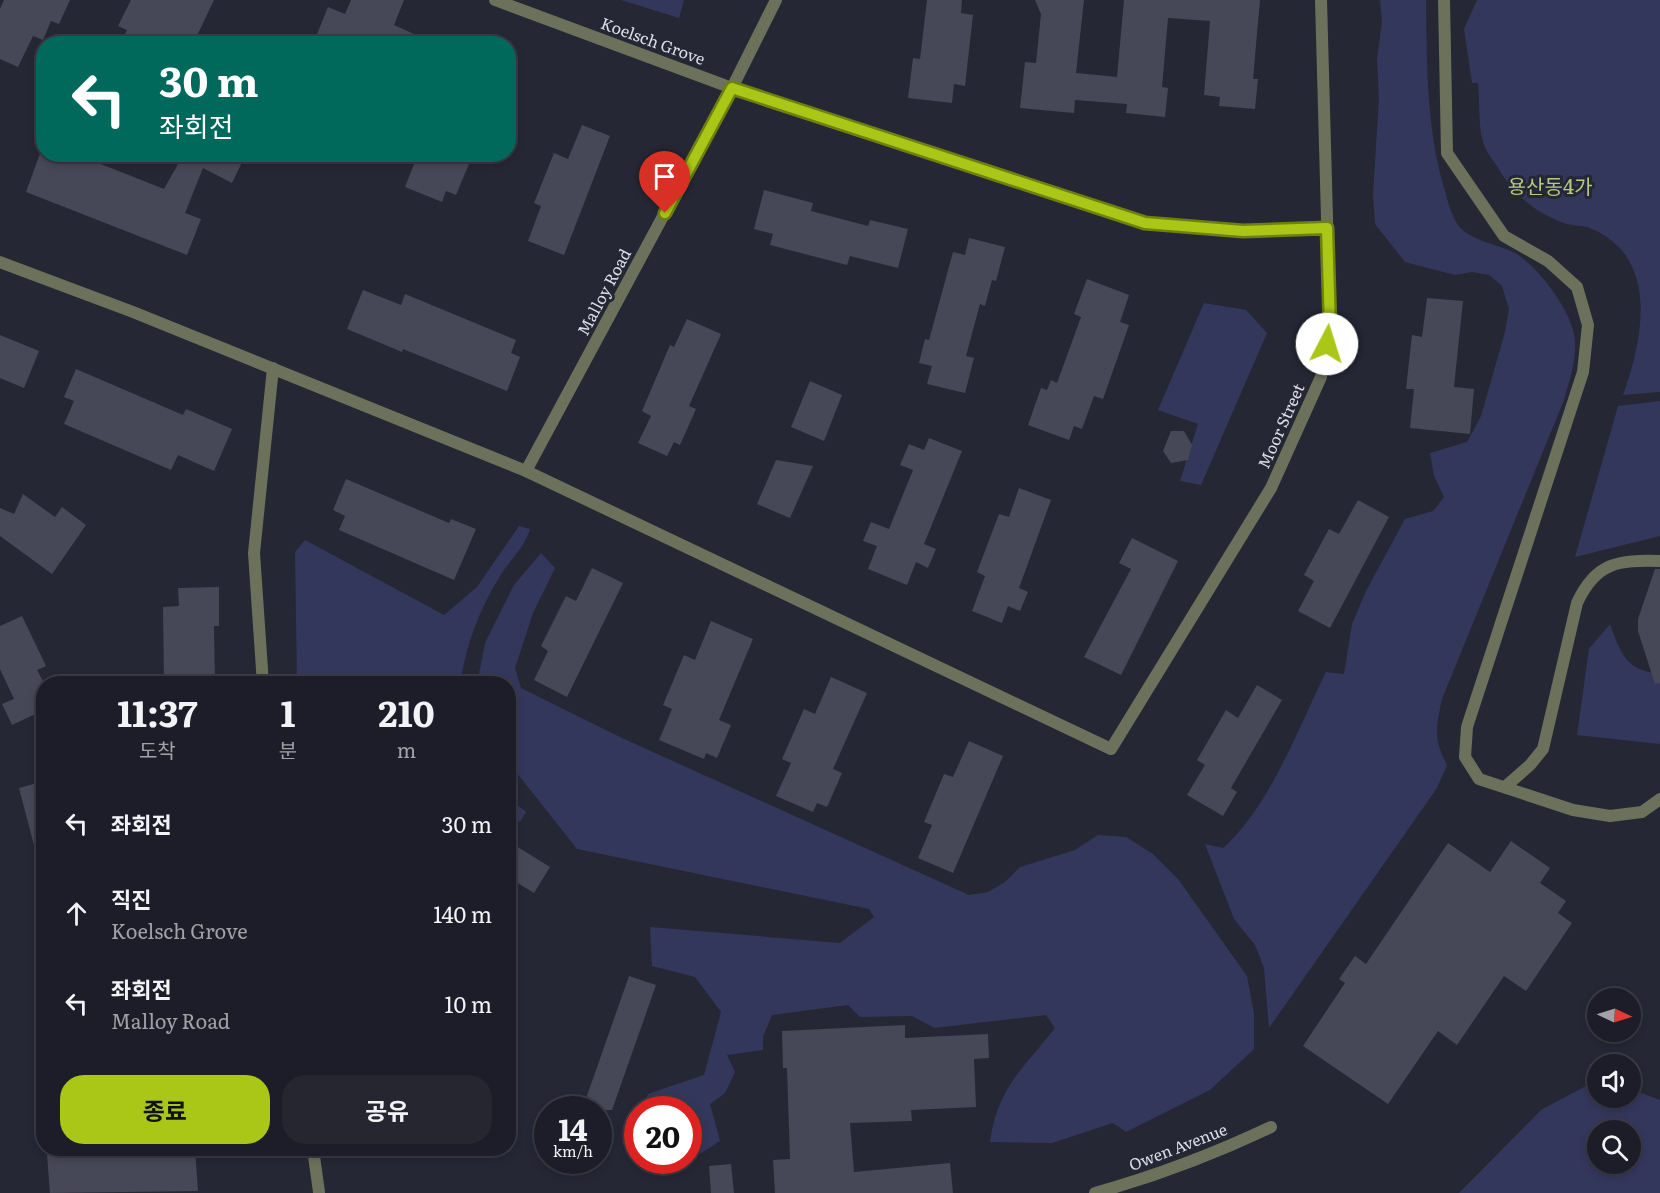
<!DOCTYPE html>
<html lang="ko">
<head>
<meta charset="utf-8">
<style>
	body { margin:0; font-family:Literata,"Noto Sans KR",serif; background:#252630; color:#f1f3f6; height:100vh; display:flex; flex-direction:column; font-size:22px; white-space:nowrap }
	* { box-sizing:border-box; margin:0 }
	p { font-size:20px; color:#a0a2a8 }
	.icon { flex:none; width:33px; height:33px; fill:none; stroke:currentColor; stroke-width:2; stroke-linecap:round; stroke-linejoin:round }
	.map { position:relative; flex:1; overflow:hidden }
	.details { position:absolute; left:36px; top:676px; width:480px; height:480px; display:flex; flex-direction:column; background:#1c1d28; border-radius:24px; box-shadow:0 3px 9px #0003,0 0 0 2px #3a3b45 }
	.details>* { flex:none }
	.banner { position:absolute; left:36px; top:36px; width:480px; height:126px; border-radius:24px; box-shadow:0 3px 9px #0003,0 0 0 2px #3a3b45; background:#00695c; color:#fff; overflow:hidden }
	.needle { width:39px; rotate:94deg }
	.fabs { position:absolute; left:1587px; top:988px; display:grid; gap:12px }
	.fabs a { display:grid; place-items:center; width:54px; height:54px; border-radius:50%; background:#1c1d28; box-shadow:0 3px 9px #0003,0 0 0 2px #3a3b45; font-size:30px }
	.speed { position:absolute; left:534px; top:1096px; display:flex; gap:12px; font-size:30px; font-weight:700; text-align:center }
	.speed>* { display:grid; place-content:center; width:78px; height:78px; border-radius:50%; background:#1c1d28; box-shadow:0 3px 9px #0003,0 0 0 2px #3a3b45; line-height:1 }
	.speed small { font-size:15px; font-weight:400 }
	.speed .limit { border:9px solid #d22; background:#fff; color:#111 }
	.pin { position:absolute; display:grid; place-items:center; width:51px; height:51px; color:#fff; margin:-62px -26px; border-radius:50% 50% 50% 0; rotate:-45deg; box-shadow:0 0 6px #0007 }
	.pin .icon { rotate:45deg }
	.me { position:absolute; width:66px; margin:-33px; rotate:5deg; stroke-linejoin:round; filter:drop-shadow(0 0 4px #0008) }
	.turn { display:flex; align-items:center; gap:21px; height:126px; padding:0 24px; font-size:27px }
	.turn .icon { width:78px; height:78px; stroke-width:2.5 }
	.turn b { display:block; font-size:42px; line-height:51px }
	.eta { display:flex; justify-content:space-evenly; align-items:center; height:102px; text-align:center }
	.eta b { font-size:36px; font-weight:700; line-height:42px }
	.action { display:flex; gap:12px; margin-top:auto; padding:12px 24px }
	.action a { flex:1; height:69px; border-radius:24px; background:#aac717; color:#111; font-size:24px; font-weight:700; line-height:69px; text-align:center }
	.action a+a { background:#252630; color:#f1f3f6 }
	ul { padding:0; list-style:none }
	li { display:flex; align-items:center; gap:18px; height:90px; padding:0 24px }
	li div { flex:1 }
	li b { display:block; font-size:22px }
	li em { font-style:normal }
	.map>svg:first-child { display:block }
	.green { fill:#34375c; fill-rule:evenodd }
	.building { fill:#464857 }
	.lines { fill:none; stroke-linecap:round; stroke-linejoin:round }
	.service { stroke:#6b715a; stroke-width:12 }
	.route-casing { stroke:#6e810f; stroke-width:15 }
	.route { stroke:#aac717; stroke-width:10 }
	.labels { text-anchor:middle; stroke-width:6; stroke-linejoin:round; paint-order:stroke }
	.street-label { font-size:16px; fill:#dddee8; stroke:#252735 }
	.quarter-label { font-size:20px; fill:#b8ca7f; stroke:#252735 }
</style>
</head>
<body>
<div class="map">
<svg width="1660" height="1193" viewBox="0 0 1660 1193">
	<rect width="100%" height="100%" fill="#252735"/>
	<!-- green -->
	<g class="green">
		<path d="M621,0H684L679,18Z"/>
		<path d="M1380,0H1426C1427,65 1426,128 1445,191C1448,202 1451,215 1458,225C1470,241 1498,244 1515,253C1538,266 1575,315 1575,342C1576,362 1569,381 1564,400L1442,699C1436,728 1433,738 1447,765L1437,788L1269,1028L1264,968L1255,945L1234,919L1205,844L1223,848C1270,806 1298,729 1326,672L1344,674L1352,624L1366,591L1405,519L1433,511L1444,497L1434,476L1430,453L1467,442L1481,416L1505,332L1509,309L1502,286L1489,275L1472,272L1455,275L1405,262L1375,224L1373,194L1379,98L1377,60L1382,22Z"/>
		<path d="M1477,0H1660V392L1623,395C1644,337 1660,254 1587,227C1580,225 1572,226 1564,223C1535,213 1512,193 1497,166C1492,159 1485,150 1483,142C1478,125 1480,102 1478,83H1472L1464,29Z"/>
		<path d="M1204,303L1246,310L1267,333L1201,485L1180,481L1198,424L1158,410Z"/>
		<path d="M1660,401V536L1575,557L1618,406Z"/>
		<path d="M519,526L530,529C525,547 510,560 500,576C479,610 466,645 460,684H297L295,552L305,540L444,615L477,587Z"/>
		<path d="M541,553L555,568L533,613L515,668L521,688L622,738L969,895L988,892L1005,882L1020,867L1075,850L1098,835L1126,837L1153,854L1178,879L1247,976L1254,1013V1049L1210,1090L1126,1132L1113,1123L1052,1143L990,1142C998,1087 1022,1070 1055,1028L1046,1015L934,1028L912,1016L860,1017L848,1005L772,1015L763,1037V1050L727,1055L735,1072L725,1093L710,1104L720,1141L676,1169L658,1161H688V1110H641L648,1094L704,1075L721,1012L695,977L652,966L650,927L840,943L874,917L869,909L577,849L509,763L508,684H477L485,643L514,585Z"/>
		<path d="M1610,624C1621,654 1625,670 1660,674V744L1577,735L1589,649Z"/>
		<path d="M508,797L526,812L520,822L509,816Z"/>
		<path d="M1597,1080L1598,1098H1630L1631,1089L1660,1100V1193H1459L1541,1110ZM1598,1131H1630V1164H1598Z"/>
		<path d="M637,1119L638,1152H637L626,1147Z"/>
	</g>
	<!-- building -->
	<g class="building">
		<path d="M4,0H70L59,24L51,21L43,40L33,36L18,67L0,59V9Z"/>
		<path d="M131,0H214L193,44H120L127,30L118,26Z"/>
		<path d="M351,0H404L394,25L436,44H313L328,7L345,14Z"/>
		<path d="M927,0H962L961,13L973,15L965,86L954,84L952,103L908,98L913,58L920,59Z"/>
		<path d="M1035,0H1084L1076,73L1117,77L1124,0H1260L1253,79H1258L1255,109L1219,106L1220,97L1204,95L1210,21L1168,18L1162,87L1168,88L1165,117L1126,113L1127,104L1075,100L1074,113L1020,108L1025,62L1036,63L1041,14Z"/>
		<path d="M582,125L610,136L564,255L528,241L541,206L534,203L554,153L568,159Z"/>
		<path d="M42,148L44,154H59L75,161L78,155L164,189L182,157L176,154H246L232,183L203,168L185,213L201,219L187,255L26,192Z"/>
		<path d="M418,154H461L459,160L469,164L456,195L446,191L442,202L405,187Z"/>
		<path d="M764,190L813,203L811,211L868,226L870,220L908,229L898,268L850,256L847,265L770,245L773,234L754,229Z"/>
		<path d="M969,238L1005,247L996,281L992,280L985,306L980,304L966,356L974,358L965,393L927,384L932,366L919,363L925,339L929,340L953,252L965,255Z"/>
		<path d="M1087,279L1129,295L1120,322L1129,325L1103,399L1094,396L1082,429L1074,426L1069,440L1028,425L1041,388L1047,390L1051,380L1057,383L1081,317L1074,314Z"/>
		<path d="M363,290L401,305L405,294L516,340L511,353L520,357L507,391L403,349L402,352L347,329Z"/>
		<path d="M1427,298L1463,301L1454,387L1474,389L1470,434L1410,428L1414,389H1406L1412,335L1422,337Z"/>
		<path d="M687,319L721,334L689,406L696,409L680,445L674,442L667,456L638,443L651,416L642,411L670,345L674,347Z"/>
		<path d="M0,335L39,351L24,388L0,378Z"/>
		<path d="M76,369L183,415L186,409L232,429L214,471L178,455L171,470L64,424L74,401L64,397Z"/>
		<path d="M810,381L842,395L824,441L791,427Z"/>
		<path d="M1171,431H1184L1192,445L1188,460L1171,463L1163,451Z"/>
		<path d="M929,438L962,451L924,544L936,549L928,568L916,562L907,585L868,569L877,546L863,541L871,522L889,529L913,470L900,465L909,444L924,450Z"/>
		<path d="M776,460L813,466L790,518L757,504Z"/>
		<path d="M346,479L449,523L451,519L476,529L454,580L339,530L345,516L333,510Z"/>
		<path d="M1019,488L1051,500L1019,588L1028,592L1020,611L1008,606L1002,623L972,611L985,576L977,572L999,514L1009,517Z"/>
		<path d="M23,494L55,517L62,507L86,525L52,574L0,536V508L14,514Z"/>
		<path d="M1358,500L1389,517L1330,628L1298,611L1314,581L1304,575L1329,529L1339,534Z"/>
		<path d="M1132,538L1178,561L1121,675L1084,657L1131,569L1119,563Z"/>
		<path d="M592,568L623,583L567,697L534,680L548,651L541,646L566,596L576,601Z"/>
		<path d="M1655,569H1660V683L1655,684L1638,631V619Z"/>
		<path d="M219,587V626H214L215,684H164L163,607L179,606L178,588Z"/>
		<path d="M22,616L46,666L37,670L44,683V710L12,725L2,704L14,699L0,669V626Z"/>
		<path d="M711,621L753,639L719,720L731,725L717,758L706,753L704,759L659,740L672,709L663,705L684,655L695,660Z"/>
		<path d="M831,677L867,693L833,769L842,773L827,807L817,803L813,812L776,796L791,763L782,759L804,709L815,714Z"/>
		<path d="M1257,685L1282,700L1231,788L1237,792L1223,816L1187,795L1205,765L1197,760L1226,710L1238,718Z"/>
		<path d="M969,741L1003,756L953,873L918,858L932,825L924,822L944,774L953,777Z"/>
		<path d="M44,781V853H36L19,788Z"/>
		<path d="M508,841L550,867L534,893L508,877Z"/>
		<path d="M1511,841L1550,868L1540,883L1566,901L1558,913L1572,923L1526,991L1504,976L1457,1045L1438,1031L1388,1104L1303,1046L1345,983L1339,979L1355,956L1366,964L1448,843L1490,872Z"/>
		<path d="M629,976L656,985L612,1110H582Z"/>
		<path d="M905,1025V1038L988,1034L989,1058L974,1059L976,1107L911,1110L912,1121L850,1123L854,1172L950,1163L953,1193H775L773,1160L790,1159L787,1068H783L782,1031Z"/>
		<path d="M106,1149H195L198,1191L50,1193L47,1155Z"/>
		<path d="M731,1164L734,1193H711L709,1166Z"/>
	</g>
	<g class="lines">
		<!-- service -->
		<g class="service">
			<path d="M495,0L767,101L1145,223L1243,231L1327,228"/>
			<path d="M1444,0L1447,153L1504,236L1548,261L1577,287L1588,325L1583,372L1467,727L1465,757L1479,779L1573,810L1610,816L1642,812L1660,799"/>
			<path d="M0,262L133,312L526,471L1111,749L1271,488L1321,377L1330,327L1321,0"/>
			<path d="M526,471L732,88L776,0"/>
			<path d="M263,684L254,553L273,368"/>
			<path d="M1505,787L1530,765L1543,749L1577,603C1596,562 1618,560 1660,561"/>
			<path d="M313,1149L319,1192"/>
			<path d="M1095,1193C1156,1176 1214,1154 1271,1127"/>
		</g>
	</g>
	<g class="lines">
		<!-- route casing -->
		<g class="route-casing">
			<path id="route" d="M665,213L732,88L1145,223L1243,231L1327,228L1330,327L1327,344"/>
		</g>
		<!-- route -->
		<use href="#route" class="route"/>
	</g>
	<g class="labels">
		<!-- street labels -->
		<g class="street-label">
			<text transform="translate(653 41) rotate(20)" y="6">Koelsch Grove</text>
			<text transform="translate(604 292) rotate(-62)" y="6">Malloy Road</text>
			<text transform="translate(1281 426) rotate(-66)" y="6">Moor Street</text>
			<text transform="translate(1178 1147) rotate(-21)" y="6">Owen Avenue</text>
		</g>
		<!-- quarter labels -->
		<g class="quarter-label">
			<text x="1550" y="194">용산동4가</text>
		</g>
	</g>
</svg>
<div class="fabs">
<a><svg class="needle" viewBox="-14 -14 28 28"><path d="M0-13l5 13h-10z" fill="#e53935"/><path d="M0 13l5-13h-10z" fill="#a0a2a8"/></svg></a>
<a><svg class="icon" aria-label="sound" viewBox="0 0 24 24"><path d="M4 9h4l5-4v14l-5-4H4zM17 9q2 3 0 6"/></svg></a>
<a><svg class="icon" aria-label="search" viewBox="0 0 24 24"><circle cx="10" cy="10" r="6"/><path d="M15 15l6 6"/></svg></a>
</div>
<div class="speed"><div>14<small>km/h</small></div><div class="limit">20</div></div>
<div class="pin" style="left:665px;top:213px;background:#d93025"><svg class="icon" aria-label="arrive" viewBox="0 0 24 24"><path d="M6 21V4h12l-3 4 3 4H6"/></svg></div>
<svg class="me" style="left:1327px;top:344px" viewBox="-20 -20 40 40"><circle r="19" fill="#fff"/><path d="M0-13L10 11 0 6-10 11z" fill="#aac717"/></svg>
<div class="banner">
<div class="turn"><svg class="icon" aria-label="left" viewBox="0 0 24 24"><path d="M17 20v-9H6M10 6l-5 5 5 5"/></svg><div><b>30 m</b>좌회전</div></div>
</div>
<section class="details">
<div class="eta">
<div><b>11:37</b><p>도착</p></div>
<div><b>1</b><p>분</p></div>
<div><b>210</b><p>m</p></div>
</div>
<ul>
<li><svg class="icon" aria-label="left" viewBox="0 0 24 24"><path d="M17 20v-9H6M10 6l-5 5 5 5"/></svg><div><b>좌회전</b></div><em>30 m</em></li>
<li><svg class="icon" aria-label="ahead" viewBox="0 0 24 24"><path d="M12 20V5M6 11l6-6 6 6"/></svg><div><b>직진</b><p>Koelsch Grove</p></div><em>140 m</em></li>
<li><svg class="icon" aria-label="left" viewBox="0 0 24 24"><path d="M17 20v-9H6M10 6l-5 5 5 5"/></svg><div><b>좌회전</b><p>Malloy Road</p></div><em>10 m</em></li>
</ul>
<div class="action"><a>종료</a><a>공유</a></div>
</section>
</div>
</body>
</html>
